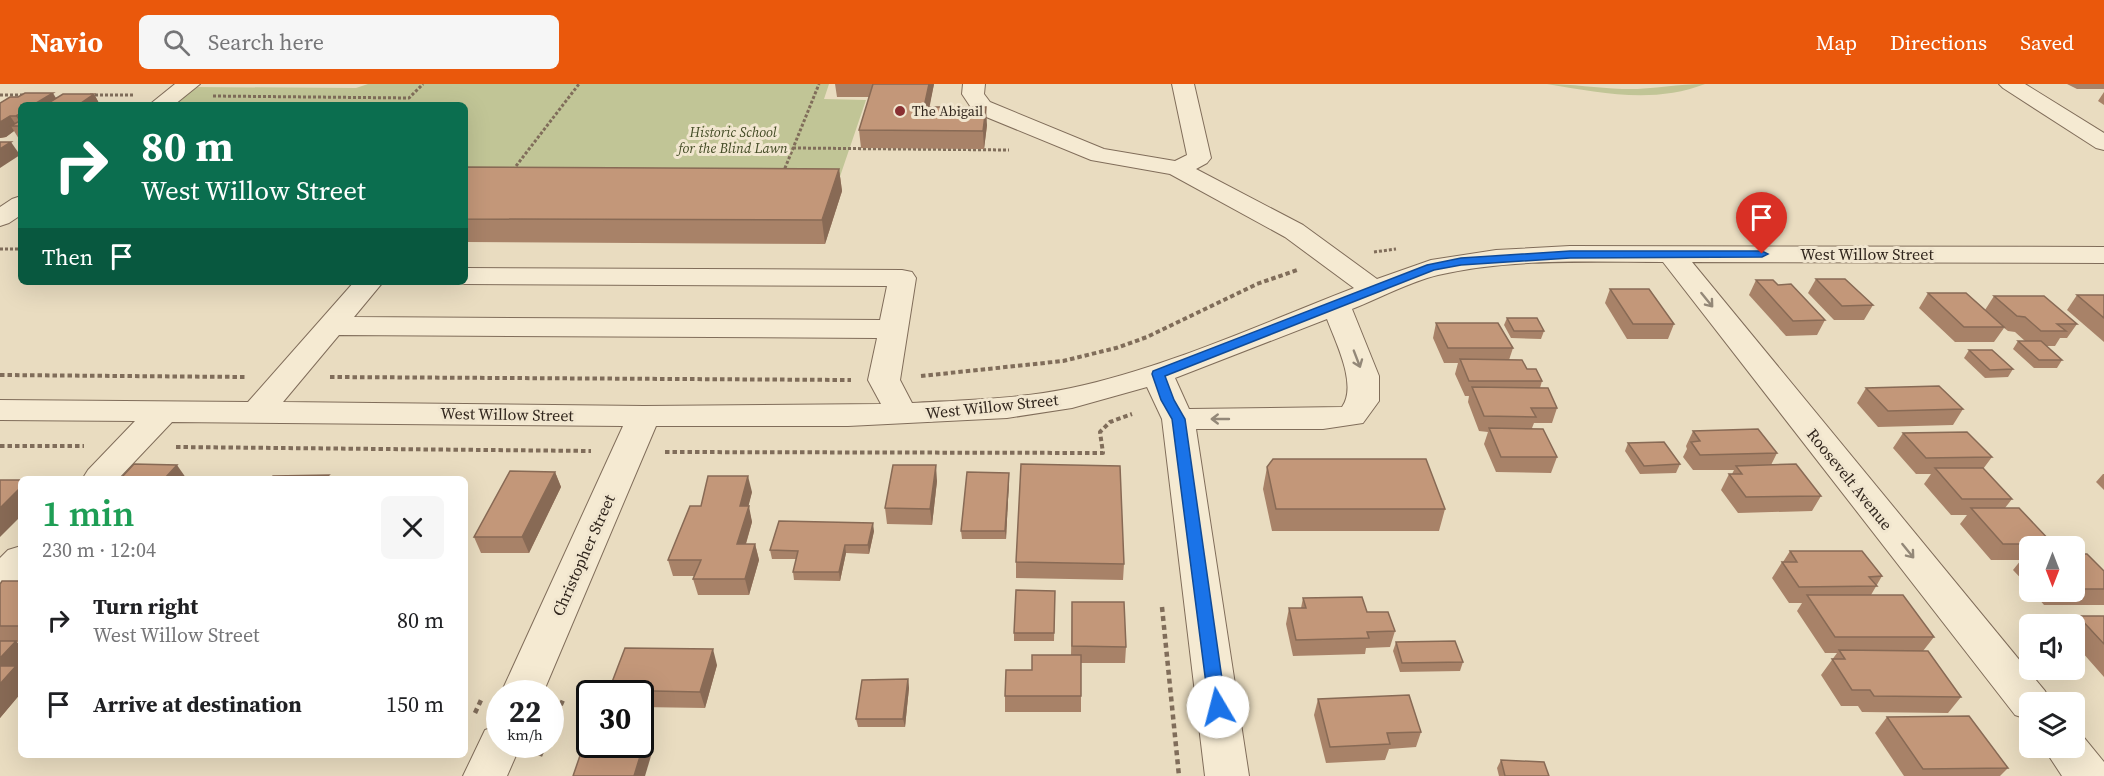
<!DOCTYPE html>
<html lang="en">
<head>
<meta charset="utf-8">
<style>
	body { margin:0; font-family:"Source Serif 4",serif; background:#f6f6f6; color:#202124; height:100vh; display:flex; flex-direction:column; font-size:22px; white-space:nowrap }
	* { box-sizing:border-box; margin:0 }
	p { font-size:20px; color:#757577 }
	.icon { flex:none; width:33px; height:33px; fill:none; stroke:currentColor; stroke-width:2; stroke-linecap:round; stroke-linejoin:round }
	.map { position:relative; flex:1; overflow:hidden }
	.side { position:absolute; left:18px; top:392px; width:450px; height:282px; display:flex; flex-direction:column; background:#fff; border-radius:9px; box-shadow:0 6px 24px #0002 }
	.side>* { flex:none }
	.top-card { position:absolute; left:18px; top:18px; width:450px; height:183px; border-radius:9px; box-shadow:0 6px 24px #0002; background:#0b6e4f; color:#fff; overflow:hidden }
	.needle { width:39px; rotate:180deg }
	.fabs { position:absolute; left:2019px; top:452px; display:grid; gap:12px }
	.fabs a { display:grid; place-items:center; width:66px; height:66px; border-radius:9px; background:#fff; box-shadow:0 6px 24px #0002; font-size:30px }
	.speed { position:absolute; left:486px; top:596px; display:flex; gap:12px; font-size:30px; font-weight:700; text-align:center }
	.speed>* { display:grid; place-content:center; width:78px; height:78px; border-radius:50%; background:#fff; box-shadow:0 6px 24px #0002; line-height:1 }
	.speed small { font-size:15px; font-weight:400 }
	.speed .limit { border:3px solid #111; border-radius:9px; background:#fff; color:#111 }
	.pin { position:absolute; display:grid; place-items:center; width:51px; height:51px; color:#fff; margin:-62px -26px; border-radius:50% 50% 50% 0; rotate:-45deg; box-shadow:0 0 6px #0007 }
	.pin .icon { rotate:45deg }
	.me { position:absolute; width:66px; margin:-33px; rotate:352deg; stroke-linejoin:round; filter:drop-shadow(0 0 4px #0008) }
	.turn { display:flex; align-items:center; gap:21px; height:126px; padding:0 24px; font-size:27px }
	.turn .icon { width:78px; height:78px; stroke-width:2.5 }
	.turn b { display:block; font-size:42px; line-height:51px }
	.then { display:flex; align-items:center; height:57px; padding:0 24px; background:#0003; gap:12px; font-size:22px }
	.round { display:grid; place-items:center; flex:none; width:63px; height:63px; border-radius:9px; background:#f6f6f6 }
	.overview { display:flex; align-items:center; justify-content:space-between; height:102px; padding:0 24px }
	h1 { font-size:36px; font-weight:600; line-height:45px; color:#1e9e55 }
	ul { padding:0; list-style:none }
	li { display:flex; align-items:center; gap:18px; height:84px; padding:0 24px }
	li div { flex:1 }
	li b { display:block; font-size:22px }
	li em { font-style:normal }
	header { display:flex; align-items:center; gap:36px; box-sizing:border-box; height:84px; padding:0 30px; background:#ea580c; color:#fff }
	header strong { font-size:28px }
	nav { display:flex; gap:33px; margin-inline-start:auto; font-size:21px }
	.search { width:420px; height:54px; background:#f6f6f6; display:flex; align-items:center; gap:15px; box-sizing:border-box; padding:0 21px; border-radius:9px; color:#757577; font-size:22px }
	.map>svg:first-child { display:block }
	.green { fill:#c1c596 }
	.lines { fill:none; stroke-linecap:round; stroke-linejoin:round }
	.minor-casing { stroke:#806d5a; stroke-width:2 }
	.path-far2 { stroke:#806d5a; stroke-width:3; stroke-dasharray:3 2; stroke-linecap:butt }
	.path-far1 { stroke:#806d5a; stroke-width:4; stroke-dasharray:4.5 3; stroke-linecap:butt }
	.path { stroke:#806d5a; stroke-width:4.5; stroke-dasharray:5 4; stroke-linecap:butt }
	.minor { fill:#f5ead2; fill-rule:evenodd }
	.wall { fill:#a88268 }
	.shaded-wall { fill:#886a55 }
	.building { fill:#c39779; stroke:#886a55; stroke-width:1.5 }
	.oneway { stroke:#938878 }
	.route { fill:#1a73e8; stroke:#114b97; stroke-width:1.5 }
	.poi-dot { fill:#893032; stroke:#f1e6cf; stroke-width:2 }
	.labels { text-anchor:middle; stroke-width:6; stroke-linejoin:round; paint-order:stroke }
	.far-poi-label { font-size:14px; fill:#31261d; stroke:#f1e6cf; text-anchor:start }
	.far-park-label { font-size:14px; font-style:italic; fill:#434b25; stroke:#f1e6cf }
	.street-label { font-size:16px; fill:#31261d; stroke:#f1e6cf }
</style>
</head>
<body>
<header>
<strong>Navio</strong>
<div class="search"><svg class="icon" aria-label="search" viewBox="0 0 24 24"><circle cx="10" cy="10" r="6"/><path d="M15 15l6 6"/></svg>Search here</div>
<nav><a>Map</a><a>Directions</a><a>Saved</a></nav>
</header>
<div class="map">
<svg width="2104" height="692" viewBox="0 0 2104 692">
	<rect width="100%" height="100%" fill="#e9dcc0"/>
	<!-- green -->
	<g class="green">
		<path d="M368,0H829L824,15L866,16L833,113L465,109V21H167L193,3L356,4Z"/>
		<path d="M1547,0C1572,0 1597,4 1622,5C1649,6 1677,0 1705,0C1654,20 1600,9 1547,0Z"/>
	</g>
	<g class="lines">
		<!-- minor casing -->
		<g class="minor-casing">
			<g id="minor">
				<path d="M175,0H200L174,21H149Z"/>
				<path d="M963,0H985L984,10L990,18L1104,65L1175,77L1187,71L1172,0H1194L1211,74L1207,79L1196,85L1303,141L1377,195L1431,176L1496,166L1570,162L2104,163V179L1692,178L2045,607L2051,618H2030V636L2015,631L1663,178C1589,178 1511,174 1438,191C1409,198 1380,214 1352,225L1379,292V317L1363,339L1323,345H1196L1249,692H1205L1162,335L1147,303L1072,324L1007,334L848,342H656L543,609H501L623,342L172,338L119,394H83L88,386L135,337L0,336V316L248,318L354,198H383L354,233L880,236L887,202L465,200L456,198H465V184L902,186L912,188L916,194L900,296L912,319C965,316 1019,315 1071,304C1166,284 1263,239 1354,204L1285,153L1170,90L1091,76L974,28L962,10ZM1327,235C1335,257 1358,301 1342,323L1189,325L1175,294ZM339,251L877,254L868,296L881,320L644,322L283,318Z"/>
				<path d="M1999,0H2025L2104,49V66L2096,64L2003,4Z"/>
				<path d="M21,112V131L9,139L0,142V123L12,115Z"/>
				<path d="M21,462V500L14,508L0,512V474L8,466Z"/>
				<path d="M500,641V660H521L507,692H463L485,646Z"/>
				<path d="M2074,648L2081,650L2104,678V692H2062L2043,663H2074Z"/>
			</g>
		</g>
		<!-- path-far2 -->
		<g class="path-far2">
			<path d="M0,11H26"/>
			<path d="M90,11H134"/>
			<path d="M213,12L409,14L423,0"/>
			<path d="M793,64L1009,66"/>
			<path d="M513,86L579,0"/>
			<path d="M783,89L819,0"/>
			<path d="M0,165H21"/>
			<path d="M1374,168L1396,165"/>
		</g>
		<!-- path-far1 -->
		<g class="path-far1">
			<path d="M0,291L245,293"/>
			<path d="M921,292L1063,277L1116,264L1147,253L1257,200L1297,186"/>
			<path d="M330,293L851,296"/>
			<path d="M0,362H84"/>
			<path d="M176,363L591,367"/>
			<path d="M665,368L1103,369L1100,348L1110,338L1132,330"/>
		</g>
		<!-- path -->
		<g class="path">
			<path d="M1162,523L1179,692"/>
			<path d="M2074,621L2082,630"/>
			<path d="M475,629L482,614"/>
			<path d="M550,646L563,616"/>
			<path d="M540,672L545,660"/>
		</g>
		<!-- minor -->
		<use href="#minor" class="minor"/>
	</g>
	<!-- wall -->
	<g class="wall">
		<path d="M835,0H934L929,23L987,41L984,65L861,64L859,46L869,13H837Z"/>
		<path d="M2067,0H2104V5H2077Z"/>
		<path d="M2104,8V21L2098,17Z"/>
		<path d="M94,10L100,21H21V55H19L14,47L6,53L0,54V19Z"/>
		<path d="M465,83L839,85L842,107L825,160L465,158Z"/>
		<path d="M1816,195L1873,221L1864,236H1834L1808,209Z"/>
		<path d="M1756,196L1778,201L1825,236L1817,251L1786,252L1749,211Z"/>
		<path d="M1610,205L1674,240L1668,255H1627L1605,219Z"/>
		<path d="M1928,209L1985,226L1994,212L2077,240L2067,254H2060L2055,262H2046L2062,276L2057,284H2034L2013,265L2018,257H2025L2015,248L2008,247L2004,244L1994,258H1955L1919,224Z"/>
		<path d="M2077,211H2104V258L2067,226Z"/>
		<path d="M1507,234L1544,247L1541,255L1511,254L1504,241Z"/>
		<path d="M1436,239L1513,264L1509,276L1527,285L1542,297L1540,304L1557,324L1552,339H1534L1532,344L1557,373L1551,389L1496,388L1484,360L1488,348L1479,347L1468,318L1469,312H1465L1455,290L1458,279H1444L1433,254Z"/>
		<path d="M1969,266L2013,285L2008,293L1985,294L1964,274Z"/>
		<path d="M1866,304L1963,325L1953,341L1878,343L1857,319Z"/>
		<path d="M1693,347L1777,369L1771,381L1821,412L1812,427L1738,429L1721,406L1729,390H1732L1734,386H1693L1683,373L1687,365L1686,362Z"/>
		<path d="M1903,349L1992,373L1983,385L2012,415L2005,424L2053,460L2051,462H2030V504L2013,486L2021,476H1991L1960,440L1967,431H1951L1924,400L1931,390H1916L1893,364Z"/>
		<path d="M1628,359L1680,380L1676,389L1640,390L1625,367Z"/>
		<path d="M1267,383L1445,425L1439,447H1272L1263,405Z"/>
		<path d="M555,388L561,403L529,469H481L474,453Z"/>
		<path d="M2103,390H2104V406L2096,398Z"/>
		<path d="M937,397L932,441L887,440L885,424Z"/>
		<path d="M1009,397L1006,455H962L961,447Z"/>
		<path d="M752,408L748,422L752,438L746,460H755L759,476L749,511H698L693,495L695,492H673L668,476L701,422Z"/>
		<path d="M874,447L869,470L846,469L840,497L794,496L793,488L796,475H772L770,466Z"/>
		<path d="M1790,467L1882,492L1871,511L1934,553L1923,567L1961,613L1948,629L1862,628L1858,622H1841L1821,591L1837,569H1825L1797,527L1802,519H1789L1772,494L1782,478H1783Z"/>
		<path d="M2074,470L2104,487V521H2044L2032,507H2074Z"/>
		<path d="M1016,478L1124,480L1123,496L1016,494Z"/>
		<path d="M21,497V558H17L21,563V583L19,585L21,588V609L0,634V500Z"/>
		<path d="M1055,507L1054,557H1014V549Z"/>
		<path d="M1303,514L1367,528L1395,547L1390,563L1366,564L1365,570L1293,572L1286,540L1289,524H1301Z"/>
		<path d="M1072,518L1126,563L1125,579H1081V628H1005V612L1032,586L1071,571Z"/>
		<path d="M2078,532H2104V593L2074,559V540H2071Z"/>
		<path d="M1396,558L1463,578L1460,587L1400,588L1393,567Z"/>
		<path d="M717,581L705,624L640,623V609H610L609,606Z"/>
		<path d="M908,595L909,604L905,643H858L856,635Z"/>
		<path d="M1318,615L1421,648L1416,663L1389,665L1385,676L1326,679L1314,631Z"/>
		<path d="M1887,633L2008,684L2000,692H1904L1875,649Z"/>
		<path d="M1501,676L1549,692H1499L1497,684Z"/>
	</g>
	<!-- shaded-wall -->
	<g class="shaded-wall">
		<path d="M929,0H934L926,41L924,23Z"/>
		<path d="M53,9L60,21H33Z"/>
		<path d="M94,10L100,21H78Z"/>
		<path d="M986,23L987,41L984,65L983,47Z"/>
		<path d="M21,29V40L16,32Z"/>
		<path d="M10,32L17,42H11L14,47L6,53L0,54V38Z"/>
		<path d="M11,58L20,71L0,84V65Z"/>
		<path d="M839,85L842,107L825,160L822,136Z"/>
		<path d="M177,381L186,394H165Z"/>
		<path d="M936,381L937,397L932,441L930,425Z"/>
		<path d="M555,388L561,403L529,469L522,453Z"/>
		<path d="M1009,389V397L1006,455L1005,447Z"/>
		<path d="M748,392L752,408L747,428L749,422L752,438L741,476L737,460L740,422Z"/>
		<path d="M21,403V432L0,453V424Z"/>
		<path d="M873,439L874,447L869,470L868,461Z"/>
		<path d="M755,460L759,476L749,511L745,495Z"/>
		<path d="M845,461L846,469L840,497L839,488Z"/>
		<path d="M16,557L21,563V583L19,585L21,588V609L0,634V574Z"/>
		<path d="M713,565L717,581L705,624L700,608Z"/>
		<path d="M908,595L909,604L905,643L903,635Z"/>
		<path d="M645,656L651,672L645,692H634Z"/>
	</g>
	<!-- building -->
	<g class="building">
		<path d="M873,0H929L924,23H986L983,47L859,46Z"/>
		<path d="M25,9H53L33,21H21V29L16,32H10L0,38V19L10,13H18Z"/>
		<path d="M63,10H94L78,21H45Z"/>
		<path d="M21,36V42H11Z"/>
		<path d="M0,58H11L0,65Z"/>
		<path d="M465,83L839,85L822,136L465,135Z"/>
		<path d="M1816,195H1845L1873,221L1842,222Z"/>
		<path d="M1756,196H1773L1778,201L1791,200L1825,236L1793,237Z"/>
		<path d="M1610,205H1649L1674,240H1633Z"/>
		<path d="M1928,209H1966L2004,243H1964Z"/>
		<path d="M2077,211H2104V234Z"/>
		<path d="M1994,212H2044L2077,240H2057L2066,247H2041L2025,233L2017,232Z"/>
		<path d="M1507,234H1537L1544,247H1514Z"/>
		<path d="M1436,239H1498L1513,264H1448Z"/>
		<path d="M2018,257H2041L2062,276H2039Z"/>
		<path d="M1969,266H1992L2013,285L1990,286Z"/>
		<path d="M1460,275L1522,276L1527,285H1536L1542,297H1469Z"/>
		<path d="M1939,302L1963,325L1888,327L1866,304Z"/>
		<path d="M1472,303L1548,304L1557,324H1531L1536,333L1484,332Z"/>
		<path d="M1489,344L1543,345L1557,373H1501Z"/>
		<path d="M1758,345L1777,369L1700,371L1691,358L1700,357L1693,347Z"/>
		<path d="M1967,348L1992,373L1926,374L1903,349Z"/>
		<path d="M1664,358L1680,380L1644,382L1628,359Z"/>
		<path d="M1273,375H1426L1445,425H1276L1267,383Z"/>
		<path d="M134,380L177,381L165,394H121Z"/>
		<path d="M1021,380L1120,382L1124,480L1016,478Z"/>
		<path d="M1796,380L1821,412L1746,413L1729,390H1742L1736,382Z"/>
		<path d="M893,381H936L930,425L885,424Z"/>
		<path d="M1935,384H1983L2012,415H1962Z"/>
		<path d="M510,387L555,388L522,453H474Z"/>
		<path d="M967,388L1009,389L1005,447H961Z"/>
		<path d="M329,391L326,394H271L273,392Z"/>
		<path d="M708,392H748L740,422H749L737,460H755L745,495H693L701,476H668L690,422H701Z"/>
		<path d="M0,396H21V403L0,424Z"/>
		<path d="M1971,424H2019L2053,460H2003Z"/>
		<path d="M779,437L873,439L868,461H845L839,488H793L798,467L770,466Z"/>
		<path d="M1790,467H1862L1882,492L1869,493L1877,502L1799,503L1782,478H1797Z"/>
		<path d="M2074,470H2087L2104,487V505H2074Z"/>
		<path d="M2,497H21V542H0V500Z"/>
		<path d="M1016,506L1055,507L1054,549H1014Z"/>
		<path d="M1807,511H1903L1934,553H1835Z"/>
		<path d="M1362,513L1367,528H1388L1395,547L1367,548L1369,554L1296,556L1289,524H1306L1303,514Z"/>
		<path d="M1072,518H1124L1126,563L1072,562Z"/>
		<path d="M2078,532H2104V560Z"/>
		<path d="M0,557H16L0,574Z"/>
		<path d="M1455,557L1463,578L1402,579L1396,558Z"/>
		<path d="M625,564L713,565L700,608L609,606Z"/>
		<path d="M1839,566L1928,567L1961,613L1874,612L1870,606H1852L1832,575H1845Z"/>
		<path d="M1032,571H1081V612H1005L1006,586H1032Z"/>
		<path d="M0,582H16L0,600Z"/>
		<path d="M908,595L903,635H856L862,596Z"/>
		<path d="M1409,611L1421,648L1387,649L1390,660L1330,663L1318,615Z"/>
		<path d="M1969,632L2008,684L1923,685L1887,633Z"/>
		<path d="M640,656H645L634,692H573L585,657H590V660H640Z"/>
		<path d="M1501,676L1544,678L1549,692H1505Z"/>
	</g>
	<!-- one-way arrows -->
	<defs><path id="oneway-shaft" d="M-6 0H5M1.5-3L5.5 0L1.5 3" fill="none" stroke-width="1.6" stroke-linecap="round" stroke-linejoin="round" transform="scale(1.5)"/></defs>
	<g class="oneway">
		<use href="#oneway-shaft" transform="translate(1707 216) rotate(51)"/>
		<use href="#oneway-shaft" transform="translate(1357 275) rotate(69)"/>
		<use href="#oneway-shaft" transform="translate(1220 335) rotate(180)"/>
		<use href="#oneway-shaft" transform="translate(1908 467) rotate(51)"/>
	</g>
	<!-- route -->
	<path class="route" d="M1570,167H1762L1768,170L1762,173L1570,174L1461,181L1434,186L1165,292L1174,316L1185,335L1226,623L1224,628L1218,630L1211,628L1209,623L1172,335L1161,316L1152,290L1153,287L1427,181L1461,174Z"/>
	<!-- markers -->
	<circle class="poi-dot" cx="900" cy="27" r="6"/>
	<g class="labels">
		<!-- far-poi labels -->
		<g class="far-poi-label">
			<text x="912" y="32">The Abigail</text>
		</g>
		<!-- far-park labels -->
		<g class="far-park-label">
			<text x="733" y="53">Historic School<tspan x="733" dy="16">for the Blind Lawn</tspan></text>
		</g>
		<!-- street labels -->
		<g class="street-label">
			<text x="1867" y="176">West Willow Street</text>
			<text transform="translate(992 322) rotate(-6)" y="6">West Willow Street</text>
			<text transform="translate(507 330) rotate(1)" y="6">West Willow Street</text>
			<text transform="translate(1850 395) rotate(51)" y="6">Roosevelt Avenue</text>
			<text transform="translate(583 471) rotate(-66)" y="6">Christopher Street</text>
		</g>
	</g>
</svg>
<div class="fabs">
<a><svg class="needle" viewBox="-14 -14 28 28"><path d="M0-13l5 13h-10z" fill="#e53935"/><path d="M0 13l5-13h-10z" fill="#757577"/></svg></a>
<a><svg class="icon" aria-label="sound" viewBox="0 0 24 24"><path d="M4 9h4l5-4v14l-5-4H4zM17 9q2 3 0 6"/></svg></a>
<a><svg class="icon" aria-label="layers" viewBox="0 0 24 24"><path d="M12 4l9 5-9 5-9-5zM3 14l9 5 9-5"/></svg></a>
</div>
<div class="speed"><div>22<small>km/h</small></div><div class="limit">30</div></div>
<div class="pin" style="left:1762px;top:170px;background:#d93025"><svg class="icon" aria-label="arrive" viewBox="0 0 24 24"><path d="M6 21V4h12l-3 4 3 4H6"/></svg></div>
<svg class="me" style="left:1218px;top:623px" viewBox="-20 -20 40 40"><circle r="19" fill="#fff"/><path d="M0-13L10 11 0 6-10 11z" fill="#1a73e8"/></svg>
<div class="top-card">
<div class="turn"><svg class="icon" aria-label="right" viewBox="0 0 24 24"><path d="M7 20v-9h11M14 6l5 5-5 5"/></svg><div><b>80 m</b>West Willow Street</div></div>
<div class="then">Then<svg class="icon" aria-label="arrive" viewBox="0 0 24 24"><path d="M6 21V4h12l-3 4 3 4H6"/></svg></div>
</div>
<section class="side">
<div class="overview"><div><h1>1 min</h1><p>230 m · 12:04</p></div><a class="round"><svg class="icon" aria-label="close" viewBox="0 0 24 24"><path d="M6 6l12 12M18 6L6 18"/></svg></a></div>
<ul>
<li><svg class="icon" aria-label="right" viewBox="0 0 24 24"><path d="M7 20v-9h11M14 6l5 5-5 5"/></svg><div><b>Turn right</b><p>West Willow Street</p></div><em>80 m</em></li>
<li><svg class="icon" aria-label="arrive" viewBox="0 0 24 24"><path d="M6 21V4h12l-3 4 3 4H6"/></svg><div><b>Arrive at destination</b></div><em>150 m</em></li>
</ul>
</section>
</div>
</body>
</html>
